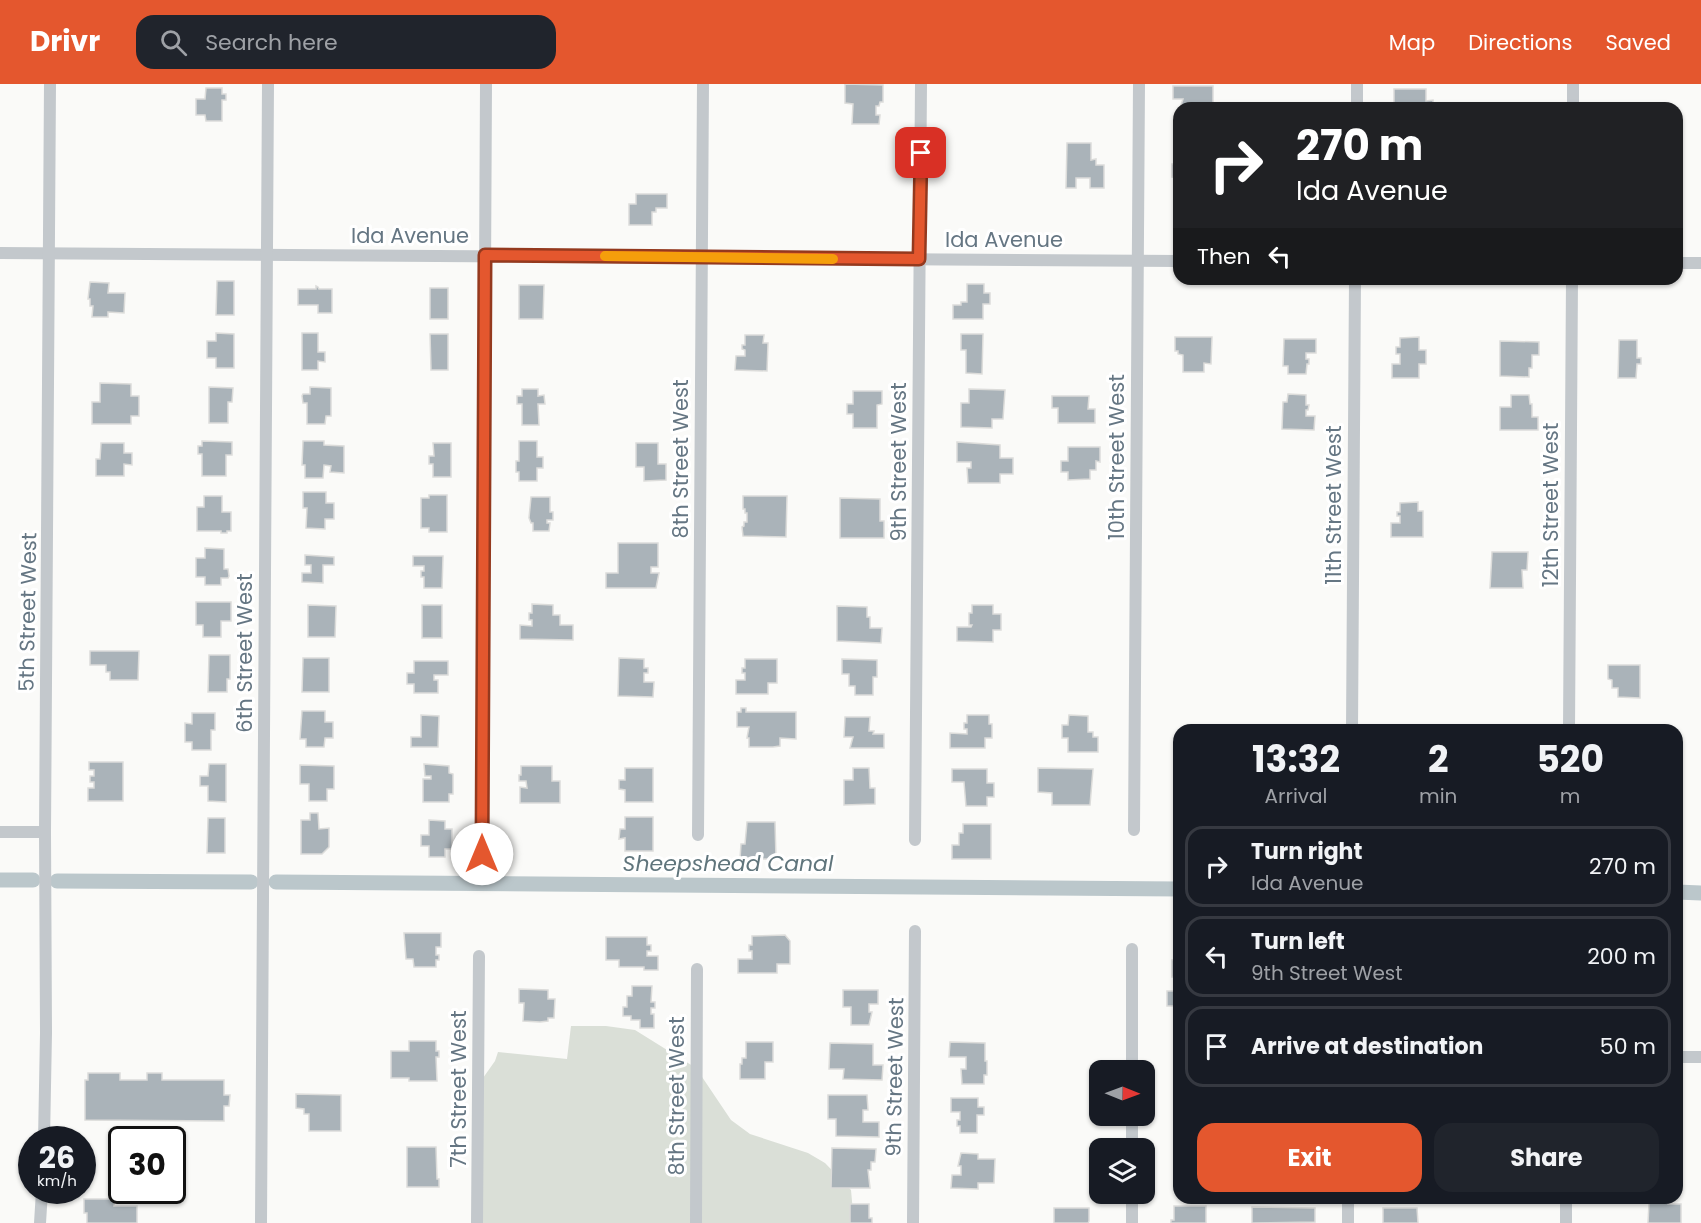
<!DOCTYPE html>
<html lang="en">
<head>
<meta charset="utf-8">
<style>
	body { margin:0; font-family:Poppins,sans-serif; background:#20242c; color:#f1f3f6; height:100vh; display:flex; flex-direction:column; font-size:22px; white-space:nowrap }
	* { box-sizing:border-box; margin:0 }
	p { font-size:20px; color:#9ea1a6 }
	.icon { flex:none; width:33px; height:33px; fill:none; stroke:currentColor; stroke-width:2; stroke-linecap:round; stroke-linejoin:round }
	.map { position:relative; flex:1; overflow:hidden }
	.details { position:absolute; left:1173px; top:640px; width:510px; height:480px; display:flex; flex-direction:column; background:#171b24; border-radius:18px; box-shadow:0 2px 4px #0004 }
	.details>* { flex:none }
	.banner { position:absolute; left:1173px; top:18px; width:510px; height:183px; border-radius:18px; box-shadow:0 2px 4px #0004; background:#202124; color:#fff; overflow:hidden }
	.needle { width:39px; rotate:91deg }
	.buttons { position:absolute; left:1089px; top:976px; display:grid; gap:12px }
	.buttons a { display:grid; place-items:center; width:66px; height:66px; border-radius:12px; background:#171b24; box-shadow:0 2px 4px #0004; font-size:30px }
	.speed { position:absolute; left:18px; top:1042px; display:flex; gap:12px; font-size:30px; font-weight:700; text-align:center }
	.speed>* { display:grid; place-content:center; width:78px; height:78px; border-radius:50%; background:#171b24; box-shadow:0 2px 4px #0004; line-height:1 }
	.speed small { font-size:15px; font-weight:400 }
	.speed .limit { border:3px solid #111; border-radius:9px; background:#fff; color:#111 }
	.pin { position:absolute; display:grid; place-items:center; width:51px; height:51px; color:#fff; margin:-26px; border-radius:12px; box-shadow:0 3px 9px #0006 }
	.me { position:absolute; width:66px; margin:-33px; rotate:0deg; stroke-linejoin:round; filter:drop-shadow(0 0 4px #0008) }
	.turn { display:flex; align-items:center; gap:21px; height:126px; padding:0 24px; font-size:27px }
	.turn .icon { width:78px; height:78px; stroke-width:2.5 }
	.turn b { display:block; font-size:42px; line-height:51px }
	.then { display:flex; align-items:center; height:57px; padding:0 24px; background:#0003; gap:12px; font-size:22px }
	.eta { display:flex; justify-content:space-evenly; align-items:center; height:102px; text-align:center }
	.eta b { font-size:36px; font-weight:700; line-height:42px }
	.button { display:flex; gap:12px; margin-top:auto; padding:12px 24px }
	.button a { flex:1; height:69px; border-radius:18px; background:#e4572e; color:#fff; font-size:24px; font-weight:700; line-height:69px; text-align:center }
	.button a+a { background:#20242c; color:#f1f3f6 }
	ul { padding:0; list-style:none }
	li { display:flex; align-items:center; gap:18px; height:81px; margin:0 12px 9px; padding:0 12px; border:3px solid #363941; border-radius:18px }
	li div { flex:1 }
	li b { display:block; font-size:22px }
	li em { font-style:normal }
	header { display:flex; align-items:center; gap:36px; box-sizing:border-box; height:84px; padding:0 30px; background:#e4572e; color:#fff }
	header strong { font-size:28px }
	nav { display:flex; gap:33px; margin-inline-start:auto; font-size:21px }
	.search { width:420px; height:54px; background:#20242c; display:flex; align-items:center; gap:15px; box-sizing:border-box; padding:0 21px; border-radius:18px; color:#9ea1a6; font-size:22px }
	.map>svg:first-child { display:block }
	.green { fill:#dadfd7 }
	.lines { fill:none; stroke-linecap:round; stroke-linejoin:round }
	.canal { stroke:#bbc7cb; stroke-width:15 }
	.building { fill:#aab3b9; stroke:#dcdcda; stroke-width:1.5 }
	.minor { stroke:#c3c8cc; stroke-width:12 }
	.route-casing { stroke:#94391e; stroke-width:15 }
	.route { stroke:#e4572e; stroke-width:10 }
	.slow { stroke:#f59e0b; stroke-width:10 }
	.labels { text-anchor:middle; stroke-width:6; stroke-linejoin:round; paint-order:stroke }
	.street-label { font-size:21px; fill:#657683; stroke:#fff }
	.water-label { font-size:22px; font-style:italic; fill:#60757c; stroke:#fff }
</style>
</head>
<body>
<header>
<strong>Drivr</strong>
<div class="search"><svg class="icon" aria-label="search" viewBox="0 0 24 24"><circle cx="10" cy="10" r="6"/><path d="M15 15l6 6"/></svg>Search here</div>
<nav><a>Map</a><a>Directions</a><a>Saved</a></nav>
</header>
<div class="map">
<svg width="1701" height="1139" viewBox="0 0 1701 1139">
	<rect width="100%" height="100%" fill="#fafaf8"/>
	<!-- green -->
	<path class="green" d="M571,942H606L635,946L696,984L731,1036L750,1050L808,1069L825,1079L851,1106L854,1139H477L478,1001L495,977L498,968L567,975Z"/>
	<g class="lines">
		<!-- canal -->
		<g class="canal">
			<path d="M0,796H33"/>
			<path d="M57,797L251,798"/>
			<path d="M276,798L1179,805"/>
			<path d="M1677,808L1701,809"/>
		</g>
	</g>
	<!-- building -->
	<g class="building">
		<path d="M845,0L883,1V18H880L879,22H876V31H880L879,40H852L853,20L845,19Z"/>
		<path d="M1173,2H1213V21H1207V24H1180L1183,15H1173Z"/>
		<path d="M206,4H222V10H226V16H222V37H206L205,31H196V15H205Z"/>
		<path d="M1394,5H1426V17L1433,16V24H1407V20H1394Z"/>
		<path d="M1067,59H1091V76L1096,75V81H1104V104H1090V94H1076V104H1066Z"/>
		<path d="M1172,80H1179V94L1172,93Z"/>
		<path d="M636,110H667V124H656V128H652V141H629V120H636Z"/>
		<path d="M217,197H234V231H216Z"/>
		<path d="M90,198L109,199L108,209H125L124,229L108,228V233H92L93,222H90V215H88Z"/>
		<path d="M967,200H984V209H990V220H983V235H953V221H961V218H967Z"/>
		<path d="M519,201H544L543,235H519Z"/>
		<path d="M316,202L318,203L319,205H332V229H318V221H298V205H316Z"/>
		<rect x="430" y="204" width="18" height="31"/>
		<path d="M216,249L234,250V284H216V274H207V257H216Z"/>
		<path d="M302,249H318V268H325V278L318,277V286H302Z"/>
		<path d="M430,250H448V286H431Z"/>
		<path d="M961,250H983L982,290L966,289V266H961Z"/>
		<path d="M745,251H764L763,259H768L767,287L735,286L736,272H745V266L742,265V261H745Z"/>
		<path d="M1175,253H1212L1211,280L1204,279V288H1183V271L1178,270V267H1175Z"/>
		<path d="M1419,253V266H1426V280H1419V294H1392V280H1400V270H1396V263H1400V254Z"/>
		<path d="M1284,255H1316V269H1306V275H1309V280H1307L1306,290H1288V282H1283Z"/>
		<path d="M1619,256H1637V274H1641V280H1637L1636,294H1618Z"/>
		<path d="M1500,257L1539,258V271H1532V284H1529V293L1500,292Z"/>
		<path d="M100,299L131,300V312H139V332H131V340H92V318H100Z"/>
		<path d="M209,303L233,304L232,318H228V339H209Z"/>
		<path d="M310,303L331,304V332H326L325,340H307V319H303L302,312L303,310H310Z"/>
		<path d="M522,305H538V312L544,311L545,320H538L539,341H522V320H517V312H522Z"/>
		<path d="M969,305L1005,306L1003,335H992V344L961,343V319H969Z"/>
		<path d="M853,307H882V320L877,321V344H853V330H847V320H853Z"/>
		<path d="M1288,310L1306,311V321H1309L1308,326H1306V332H1315L1314,346L1282,345L1283,318H1287Z"/>
		<path d="M1511,311H1529L1530,320H1532V333H1538V346H1500V323H1511Z"/>
		<path d="M1052,312H1089L1088,325H1095V339H1058V324H1052Z"/>
		<path d="M202,357L232,358V371H226V392H202V370H198V362H202Z"/>
		<path d="M303,357H324V361L344,362V389L330,388L331,382L324,381L323,394H305V381H302Z"/>
		<path d="M519,357H537V373H543V384H537V397H519V388H516V377H519Z"/>
		<path d="M957,358L1000,361V374H1013V390H1000V399H968L967,384H971V378H957Z"/>
		<path d="M101,359H124V369H132V381L124,380V392H96V375H100Z"/>
		<path d="M433,359H451V393H433V380H429V372H434Z"/>
		<path d="M636,359H658V380H666V396L644,397V383H636Z"/>
		<path d="M1068,363H1100V378L1096,377V386H1090V395L1068,396V388H1061V377H1068Z"/>
		<path d="M303,408H326V419H334V435H325V445L306,444L307,424H303Z"/>
		<path d="M429,411H447V448H429V444H421V414H429Z"/>
		<path d="M204,412H222V428H231V447H227V449H221V447H197V423H204Z"/>
		<path d="M743,412H787L786,453L743,452L742,443L744,442V438H747V429H745V425H743Z"/>
		<path d="M531,413H550V428H553V436H547V439H550L549,447H533V439H531L529,434Z"/>
		<path d="M840,414L880,415V437H884V454H840Z"/>
		<path d="M1418,418V427H1423V453H1391V439H1400V432H1397V428H1400V419Z"/>
		<path d="M618,459H658V483H651V489H659L656,504H606V489H618Z"/>
		<path d="M205,464L224,465V485H228L229,492L228,494H221V501H205V493H196V474H205Z"/>
		<path d="M1492,468H1528L1527,486H1522L1523,504H1490Z"/>
		<path d="M305,471L334,473V481H323V499L302,498V489H311V481H305Z"/>
		<path d="M413,472H443L442,504H424V493H421V487H424V482H413Z"/>
		<path d="M196,518H231V537H221V553H203V541H196Z"/>
		<path d="M532,520L553,521V531H560V541H573V556L520,555V541L532,542V536H529V529H532Z"/>
		<path d="M308,521L336,522L335,553H308Z"/>
		<rect x="422" y="521" width="20" height="33"/>
		<path d="M972,521H993V530H1001V546H993V558L957,557V543H971L972,541H969V529H972Z"/>
		<path d="M837,522L867,523V533H870V544H882L881,559L837,557Z"/>
		<path d="M90,567H139L138,596H110V588H106V581H90Z"/>
		<path d="M209,571H230V595H227V608H208Z"/>
		<path d="M303,574H329V608H302Z"/>
		<path d="M619,574L644,575V584H648V589H644V598H654L653,613L618,612Z"/>
		<path d="M745,575H777V599H768V610H736V596H745V589H742V584H745Z"/>
		<path d="M842,575L877,576V593H873V611H855V602H849V590H842Z"/>
		<path d="M414,577H448V591H434V596H438V609H414V600H407V589H414Z"/>
		<path d="M1608,581H1640V614L1618,613V604H1612V596L1608,595Z"/>
		<path d="M741,624H746V628H796V655L780,654V662L773,663H749V654H747L749,643H737V628H741Z"/>
		<path d="M302,627H325V638H333V654H325L324,663H306V655H300Z"/>
		<path d="M192,629H215V646H211V666H192V658H185V639L192,640Z"/>
		<path d="M421,631L439,632L438,663H411V653H421Z"/>
		<path d="M967,631H989V640H992V654H985V664H950V649L967,650V645H964V639H967Z"/>
		<path d="M1069,631L1088,632V648H1093V653H1098V668H1068V654H1062V641H1068Z"/>
		<path d="M845,633H870L869,647H874L873,650H884V664H850L853,653H844Z"/>
		<path d="M89,678H123V717H88V704H94V698H90V692H94V686H89Z"/>
		<path d="M209,680H226V718L208,717V702H200V692H208Z"/>
		<path d="M424,680L449,682V689L453,690V710H449V718H423V695H431V692H425Z"/>
		<path d="M300,681L334,682V705H327V717H309V700H300Z"/>
		<path d="M521,682H552V697H560V719H520V703L527,704L526,697H519V691H521Z"/>
		<path d="M625,684H653V718H625V706L619,705V696H625Z"/>
		<path d="M853,684H869L870,704H875V720L844,721V696H853Z"/>
		<path d="M1038,684L1093,685L1090,721H1052V709L1038,708Z"/>
		<path d="M952,685H987V699H994V713H987V722H966L964,698H952Z"/>
		<path d="M310,729H318L319,745L329,744V763L322,770H301V736H310Z"/>
		<path d="M625,733H653V767H625V754L619,755L620,745H625Z"/>
		<path d="M208,734H225V769H207Z"/>
		<path d="M429,736L445,737V745H452V765H445V773H429V762H421V751H429Z"/>
		<path d="M747,738H775L776,775H740L741,760H745Z"/>
		<path d="M963,740H991V775H952V761H959V749H963Z"/>
		<path d="M404,849H441V863H436V871H439V876H436V883H414L413,875H406Z"/>
		<path d="M785,851L790,857V880H777V889H738V875H752V867H749V861H752V852Z"/>
		<path d="M606,853H647V861H651V867H647V872H658V886H644V883H619V876H606Z"/>
		<rect x="1172" y="876" width="7" height="17"/>
		<path d="M632,902H652L651,918H655V924H651V930H654V944H640V936H631V932H623V923H627V912H632Z"/>
		<path d="M519,905L548,906V915H555L554,934H548V937L540,938L523,937L524,919H519Z"/>
		<path d="M843,906H878V920H869V928H872L869,941H851V923H843Z"/>
		<path d="M1167,907H1179V925L1177,926V922H1167Z"/>
		<path d="M409,957H436V967H439V973H436L437,997H409V994H391V967H409Z"/>
		<path d="M746,958H773V978H765V995H740V980H742V974H746Z"/>
		<path d="M950,958L985,959V977H987V991H984V1000H962L961,985H966V973H949Z"/>
		<path d="M830,959L873,960V981H883L882,996L843,995L844,985H829Z"/>
		<path d="M88,989H120V996H147V989H162V996H224V1011H230L229,1022H224V1037L85,1036V996H88Z"/>
		<path d="M296,1010L341,1011V1047H309V1030H304V1025L296,1024Z"/>
		<path d="M828,1011H867L868,1026H863V1038H879V1053L836,1052V1035H828Z"/>
		<path d="M951,1014H978V1023H984V1031H977V1049H960V1042H957V1036H960V1028H951Z"/>
		<path d="M407,1063H436L437,1095H439V1103H407Z"/>
		<path d="M832,1064L876,1065L875,1078H871V1086H868L870,1104H831Z"/>
		<path d="M961,1069L978,1070V1075H995L994,1099H978V1105L951,1104L952,1091H961V1082H958Z"/>
		<path d="M1657,1114H1668V1120H1681V1139H1648L1649,1119H1657Z"/>
		<path d="M84,1115H115L114,1122H137V1139H87V1129H84Z"/>
		<path d="M850,1120H869V1134H872V1139H850Z"/>
		<path d="M1174,1122H1206V1139H1171V1136H1174Z"/>
		<path d="M1252,1123L1315,1124V1138L1252,1139Z"/>
		<path d="M1054,1124H1089V1137L1088,1139H1054Z"/>
		<path d="M1383,1124H1417L1418,1139H1383Z"/>
	</g>
	<g class="lines">
		<!-- minor -->
		<g class="minor">
			<path d="M1357,24V0"/>
			<path d="M1573,24V0"/>
			<path d="M0,169L1179,177"/>
			<path d="M1677,179H1701"/>
			<path d="M1352,646L1355,195"/>
			<path d="M1569,646L1572,195"/>
			<path d="M1134,746L1139,0"/>
			<path d="M0,748H45"/>
			<path d="M698,751L703,0"/>
			<path d="M915,756L921,0"/>
			<path d="M482,770L486,0"/>
			<path d="M1677,973H1701"/>
			<path d="M1132,987V865"/>
			<path d="M44,1056L46,949L45,748L50,0"/>
			<path d="M1132,1065V1032"/>
			<path d="M40,1139L42,1107"/>
			<path d="M261,1139L268,0"/>
			<path d="M477,1139L479,872"/>
			<path d="M696,1139L697,885"/>
			<path d="M913,1139L915,847"/>
			<path d="M1132,1139V1110"/>
			<path d="M1348,1139V1114"/>
			<path d="M1566,1139V1114"/>
		</g>
	</g>
	<g class="lines">
		<!-- route casing -->
		<g class="route-casing">
			<path id="route" d="M482,770L485,171L919,175L921,69"/>
		</g>
		<!-- route -->
		<use href="#route" class="route"/>
		<!-- slow -->
		<path class="slow" d="M605,172L833,175"/>
	</g>
	<g class="labels">
		<!-- street labels -->
		<g class="street-label">
			<text x="410" y="159">Ida Avenue</text>
			<text x="1004" y="163">Ida Avenue</text>
			<text transform="translate(1117 373) rotate(-90)" y="7">10th Street West</text>
			<text transform="translate(681 375) rotate(-90)" y="7">8th Street West</text>
			<text transform="translate(899 378) rotate(-90)" y="7">9th Street West</text>
			<text transform="translate(1334 421) rotate(-90)" y="7">11th Street West</text>
			<text transform="translate(1551 421) rotate(-90)" y="7">12th Street West</text>
			<text transform="translate(28 528) rotate(-89)" y="7">5th Street West</text>
			<text transform="translate(245 569) rotate(-90)" y="7">6th Street West</text>
			<text transform="translate(895 993) rotate(-89)" y="7">9th Street West</text>
			<text transform="translate(459 1005) rotate(-90)" y="7">7th Street West</text>
			<text transform="translate(677 1012) rotate(-90)" y="7">8th Street West</text>
		</g>
		<!-- water labels -->
		<g class="water-label">
			<text x="728" y="787">Sheepshead Canal</text>
		</g>
	</g>
</svg>
<div class="buttons">
<a><svg class="needle" viewBox="-14 -14 28 28"><path d="M0-13l5 13h-10z" fill="#e53935"/><path d="M0 13l5-13h-10z" fill="#9ea1a6"/></svg></a>
<a><svg class="icon" aria-label="layers" viewBox="0 0 24 24"><path d="M12 4l9 5-9 5-9-5zM3 14l9 5 9-5"/></svg></a>
</div>
<div class="speed"><div>26<small>km/h</small></div><div class="limit">30</div></div>
<div class="pin" style="left:921px;top:69px;background:#d93025"><svg class="icon" aria-label="arrive" viewBox="0 0 24 24"><path d="M6 21V4h12l-3 4 3 4H6"/></svg></div>
<svg class="me" style="left:482px;top:770px" viewBox="-20 -20 40 40"><circle r="19" fill="#fff"/><path d="M0-13L10 11 0 6-10 11z" fill="#e4572e"/></svg>
<div class="banner">
<div class="turn"><svg class="icon" aria-label="right" viewBox="0 0 24 24"><path d="M7 20v-9h11M14 6l5 5-5 5"/></svg><div><b>270 m</b>Ida Avenue</div></div>
<div class="then">Then<svg class="icon" aria-label="left" viewBox="0 0 24 24"><path d="M17 20v-9H6M10 6l-5 5 5 5"/></svg></div>
</div>
<section class="details">
<div class="eta">
<div><b>13:32</b><p>Arrival</p></div>
<div><b>2</b><p>min</p></div>
<div><b>520</b><p>m</p></div>
</div>
<ul>
<li><svg class="icon" aria-label="right" viewBox="0 0 24 24"><path d="M7 20v-9h11M14 6l5 5-5 5"/></svg><div><b>Turn right</b><p>Ida Avenue</p></div><em>270 m</em></li>
<li><svg class="icon" aria-label="left" viewBox="0 0 24 24"><path d="M17 20v-9H6M10 6l-5 5 5 5"/></svg><div><b>Turn left</b><p>9th Street West</p></div><em>200 m</em></li>
<li><svg class="icon" aria-label="arrive" viewBox="0 0 24 24"><path d="M6 21V4h12l-3 4 3 4H6"/></svg><div><b>Arrive at destination</b></div><em>50 m</em></li>
</ul>
<div class="button"><a>Exit</a><a>Share</a></div>
</section>
</div>
</body>
</html>
